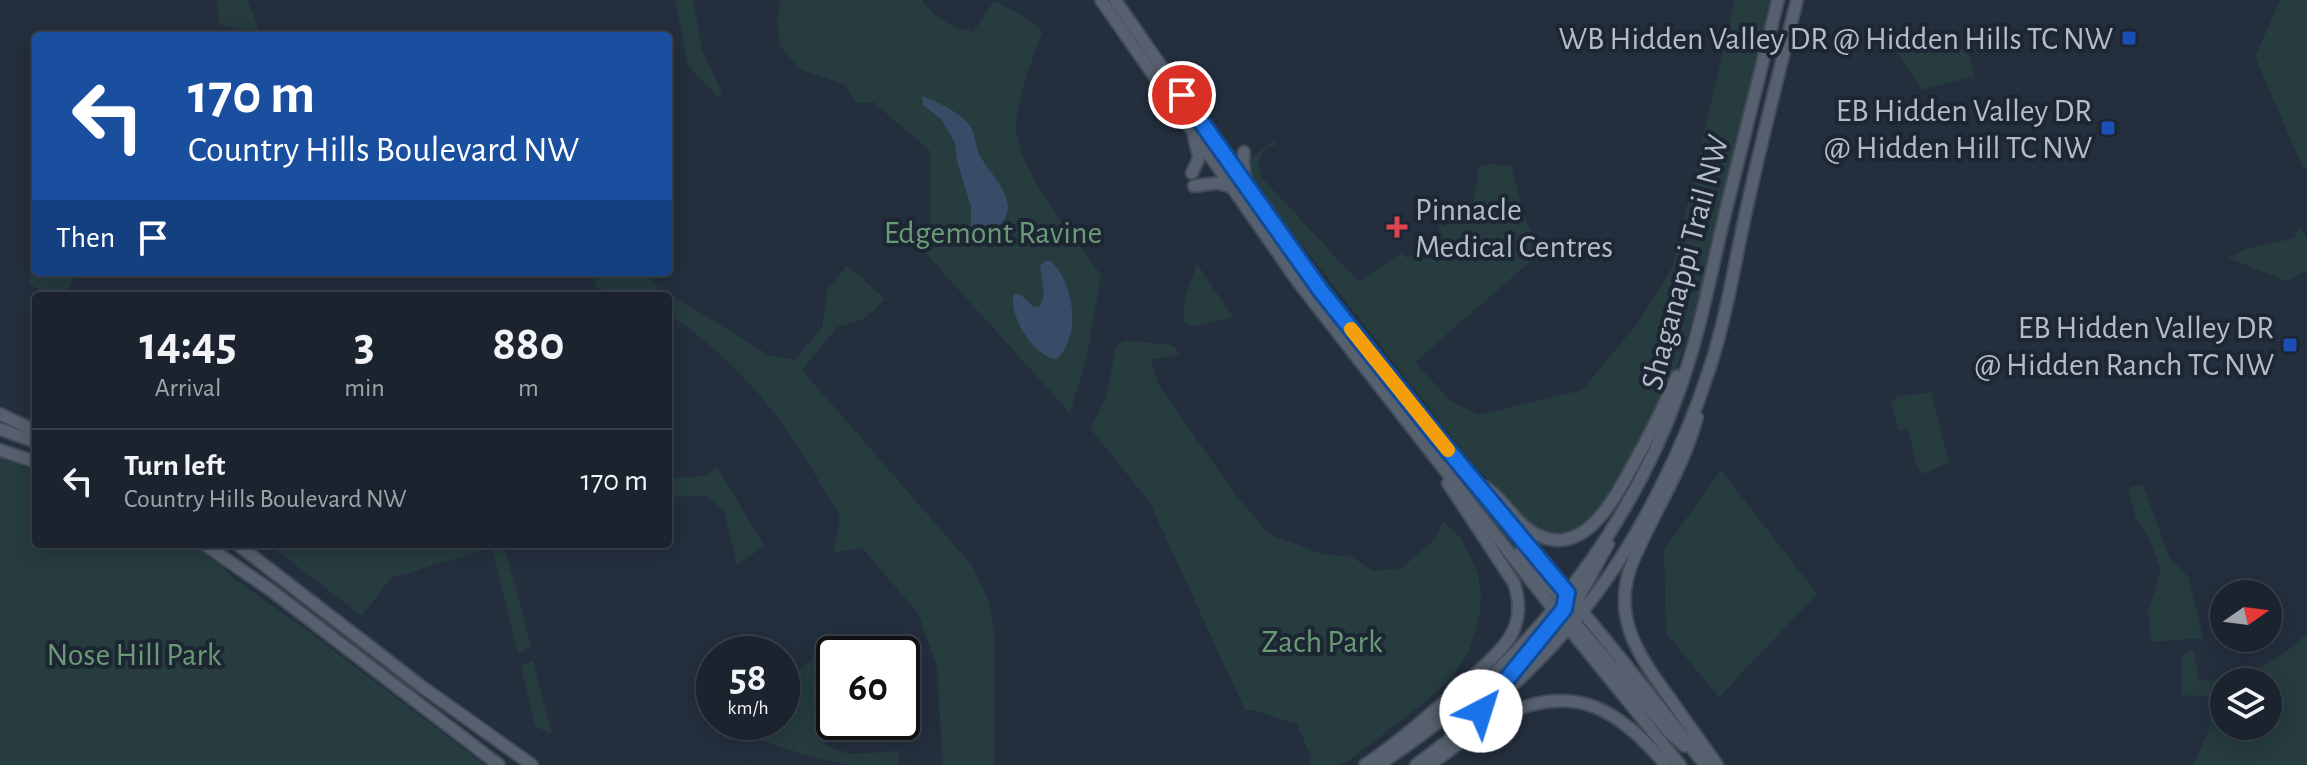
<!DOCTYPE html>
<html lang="en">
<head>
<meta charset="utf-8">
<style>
	body { margin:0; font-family:"Alegreya Sans",sans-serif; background:#242b36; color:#f1f3f6; height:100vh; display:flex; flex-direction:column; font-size:30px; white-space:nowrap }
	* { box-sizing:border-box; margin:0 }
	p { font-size:26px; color:#a0a4aa }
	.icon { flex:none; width:44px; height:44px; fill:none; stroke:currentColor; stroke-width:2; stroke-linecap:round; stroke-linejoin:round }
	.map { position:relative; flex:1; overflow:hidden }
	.details { position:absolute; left:32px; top:292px; width:640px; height:256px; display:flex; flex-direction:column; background:#1b232e; border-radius:8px; box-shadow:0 4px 20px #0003,0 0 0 2px #39404a }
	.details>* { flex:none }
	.banner { position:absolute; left:32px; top:32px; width:640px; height:244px; border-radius:8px; box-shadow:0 4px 20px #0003,0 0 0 2px #39404a; background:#1a4fa0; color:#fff; overflow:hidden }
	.needle { width:52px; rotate:76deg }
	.buttons { position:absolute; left:2210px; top:580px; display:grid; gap:16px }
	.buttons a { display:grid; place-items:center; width:72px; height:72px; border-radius:50%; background:#1b232e; box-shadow:0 4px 20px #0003,0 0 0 2px #39404a; font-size:40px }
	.speed { position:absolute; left:696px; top:636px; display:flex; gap:16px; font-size:40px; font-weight:700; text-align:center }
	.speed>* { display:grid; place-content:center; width:104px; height:104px; border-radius:50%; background:#1b232e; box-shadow:0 4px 20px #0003,0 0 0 2px #39404a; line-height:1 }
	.speed small { font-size:20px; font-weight:400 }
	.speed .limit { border:4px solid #111; border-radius:12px; background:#fff; color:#111 }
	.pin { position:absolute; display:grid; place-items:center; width:68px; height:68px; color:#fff; margin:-34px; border:4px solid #fff; border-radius:50%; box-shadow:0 2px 8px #0007 }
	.me { position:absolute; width:88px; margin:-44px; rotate:40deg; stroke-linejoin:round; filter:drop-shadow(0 0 6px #0008) }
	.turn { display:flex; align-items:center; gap:28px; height:168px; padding:0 24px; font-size:36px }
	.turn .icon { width:104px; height:104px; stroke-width:2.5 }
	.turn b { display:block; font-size:56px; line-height:68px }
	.then { display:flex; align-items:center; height:76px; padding:0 24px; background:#0003; gap:16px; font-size:30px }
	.eta { display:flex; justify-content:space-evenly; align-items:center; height:136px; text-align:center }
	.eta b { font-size:48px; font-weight:700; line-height:56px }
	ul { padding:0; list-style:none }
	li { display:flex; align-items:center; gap:24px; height:104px; padding:0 24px; border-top:2px solid #39404a }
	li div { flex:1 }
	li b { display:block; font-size:30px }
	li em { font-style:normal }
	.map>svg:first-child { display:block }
	.green { fill:#263c3f; fill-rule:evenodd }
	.water { fill:#394c67 }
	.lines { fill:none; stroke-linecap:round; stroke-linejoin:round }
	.major-casing { stroke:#414a57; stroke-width:15 }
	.major { stroke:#56606e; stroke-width:11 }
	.route-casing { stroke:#114b97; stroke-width:20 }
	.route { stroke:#1a73e8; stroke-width:14 }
	.slow { stroke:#f59e0b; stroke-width:14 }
	.transit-dot { fill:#1a4fb4; stroke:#1d2633; stroke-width:3 }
	.health-dot { fill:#e0444e; stroke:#1d2633; stroke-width:3 }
	.labels { text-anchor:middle; stroke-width:8; stroke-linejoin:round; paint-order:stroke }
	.poi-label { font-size:32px; fill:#b4bcc9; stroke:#1d2633; text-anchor:end }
	.park-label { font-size:32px; fill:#6b9a76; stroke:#1d2633 }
	.street-label { font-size:32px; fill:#b4bcc9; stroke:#1d2633 }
</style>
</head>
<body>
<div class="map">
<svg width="2307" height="765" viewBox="0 0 2307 765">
	<rect width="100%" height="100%" fill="#242f3e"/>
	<!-- green -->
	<g class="green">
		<path d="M216,0H247L259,32L263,36H250L244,29L220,25Z"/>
		<path d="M675,0H693L702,50L722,93L717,96L688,65Z"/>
		<path d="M781,0H922C936,19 950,27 973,32L994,1L1028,19L1042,32C1032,60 1019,91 1016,121C1013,166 1075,239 1101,275L1087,356L1070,413L921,248L930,239V151L873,102L857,103L845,85L800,69L780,46L777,22Z"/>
		<path d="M1735,0H1771L1693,319L1677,366L1652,421L1607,502L1592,520L1578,531L1561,535L1548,533L1524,518L1472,463L1254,184L1250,178L1249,159L1275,141L1276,145C1260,147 1256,163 1261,177L1359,282L1403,253L1406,258L1443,234L1438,228L1439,223L1444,226L1449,223L1447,218L1470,223L1479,167L1492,164L1511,166L1525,217L1539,254L1415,362L1450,401L1479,415L1582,390L1640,320L1673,266Z"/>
		<path d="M2280,0H2307V169L2303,168L2255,57Z"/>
		<path d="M1922,26L1941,52L1967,48L1974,76L1922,90L1896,51Z"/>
		<path d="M2301,227L2307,240V270L2287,281L2228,258L2247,249L2294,238Z"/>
		<path d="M33,245H36V272H61L74,279L63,296H48L29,283Z"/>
		<path d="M1197,264L1233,317L1190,327L1183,322L1185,297Z"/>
		<path d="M847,265L885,299L864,319L837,327L802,370L974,568L989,603L994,633L995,765H943L937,667L918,613L862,548L833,553C835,543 841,526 839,516C837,506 825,493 820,483C783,416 733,356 668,314V296H611L594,286L602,272H643L658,287L769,355L794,360L822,328L827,290Z"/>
		<path d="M1125,340L1170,345L1176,348L1179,354L1151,360L1158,384L1235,494L1269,534L1322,554L1352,557L1373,571L1402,568L1437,537L1443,521L1460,537L1478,573L1481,598L1479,618L1468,653L1451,678L1420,706L1351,759L1340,765H1310L1311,757L1297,724L1253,710H1245L1149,501L1096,436L1091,428L1106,397L1116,346Z"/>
		<path d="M1931,392L1949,462L1923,474L1917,467L1908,429L1899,430L1891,402L1899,396Z"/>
		<path d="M0,458L36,471V544H189L222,566L233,578L308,631L485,765H0Z"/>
		<path d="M717,467L764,546L737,565L724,510L706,496L668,497V474L674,478L706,476Z"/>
		<path d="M1721,470L1817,594L1719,697L1666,633L1664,550Z"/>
		<path d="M2143,484L2169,557L2189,578L2203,638L2151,642L2148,611L2161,571L2148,535L2136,518L2128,488Z"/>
		<path d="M268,544H504L531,647L518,654L492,548L391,578L362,616Z"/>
		<path d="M2307,633V765H2193L2209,730L2213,697L2182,695L2181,657L2189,651H2194L2199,680C2238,686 2281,660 2307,633ZM2224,682H2268V726H2224Z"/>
		<path d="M837,640L846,654H834V672C805,694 814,717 826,745L849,754L899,751L898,765H847L810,756L722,728L729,722H782V682Z"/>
		<path d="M533,660L552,734L535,726L521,666Z"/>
	</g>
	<!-- water -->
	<g class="water">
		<path d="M922,96C936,101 961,113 970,126C976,134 975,147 980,156C994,180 1027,207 993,231L977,232L971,226V207L957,161L955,143L941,119L923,105Z"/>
		<path d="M1046,261H1051C1074,284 1082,334 1057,359C1035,359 1007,314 1014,294L1021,295L1034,307L1040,306L1044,295L1040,265Z"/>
	</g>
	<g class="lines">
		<!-- major casing -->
		<g class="major-casing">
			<g id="major">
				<path d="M1101,0L1299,283L1554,610L1680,765"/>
				<path d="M1115,0C1191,108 1265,220 1347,324C1464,473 1590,615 1705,765"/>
				<path d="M1244,152L1243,163L1246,182"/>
				<path d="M1192,173L1199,158L1194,137"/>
				<path d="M1194,186L1218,183L1232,187"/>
				<path d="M0,414L36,431"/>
				<path d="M1697,417C1684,466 1656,509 1635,556C1608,614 1638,655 1671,700C1686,722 1702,743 1717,765"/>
				<path d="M0,429L36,442"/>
				<path d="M0,450L36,462"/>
				<path d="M1485,487C1502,497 1512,518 1529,530C1581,565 1613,501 1633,465C1649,436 1664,407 1677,376"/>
				<path d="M204,544L272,591L499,765"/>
				<path d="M237,544L421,686L532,765"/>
				<path d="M1518,554L1567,605"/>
				<path d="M1574,606L1608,544"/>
				<path d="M1569,616L1669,732L1685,746"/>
				<path d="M1498,690L1563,611"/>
				<path d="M1365,765C1403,739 1437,709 1471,678C1484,666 1500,653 1510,637C1520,621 1520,601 1514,583L1448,483"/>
				<path d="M1378,765C1513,678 1624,545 1678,394C1699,337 1710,277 1724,218C1742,145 1760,73 1778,0"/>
				<path d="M1416,765C1476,721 1533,671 1581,613C1636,546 1684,449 1710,367C1727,315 1735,260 1747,207C1762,138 1780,69 1797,0"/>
				<path d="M1429,765C1454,748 1479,726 1506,714C1577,682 1620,711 1666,765"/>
			</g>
		</g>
		<!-- major -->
		<use href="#major" class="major"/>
	</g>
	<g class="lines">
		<!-- route casing -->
		<g class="route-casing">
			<path id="route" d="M1182,95L1321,291L1438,438L1567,593L1564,609L1481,711"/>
		</g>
		<!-- route -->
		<use href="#route" class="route"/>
		<!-- slow -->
		<path class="slow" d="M1351,329L1448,450"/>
	</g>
	<!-- markers -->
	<g class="transit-dot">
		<rect x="2121" y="30" width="16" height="16" rx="4"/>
		<rect x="2100" y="120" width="16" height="16" rx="4"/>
		<rect x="2282" y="337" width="16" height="16" rx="4"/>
	</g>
	<path class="health-dot" d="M1393 215h8v8h8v8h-8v8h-8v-8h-8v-8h8z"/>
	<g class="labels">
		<!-- poi labels -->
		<g class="poi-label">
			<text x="2113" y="49">WB Hidden Valley DR @ Hidden Hills TC NW</text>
			<text x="2092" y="121">EB Hidden Valley DR<tspan x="2092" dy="37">@ Hidden Hill TC NW</tspan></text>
			<text x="1415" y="220" text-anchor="start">Pinnacle<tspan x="1415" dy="37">Medical Centres</tspan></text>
			<text x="2274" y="338">EB Hidden Valley DR<tspan x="2274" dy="37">@ Hidden Ranch TC NW</tspan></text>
		</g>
		<!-- park labels -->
		<g class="park-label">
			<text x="993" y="243">Edgemont Ravine</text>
			<text x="1322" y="652">Zach Park</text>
			<text x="134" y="665">Nose Hill Park</text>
		</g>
		<!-- street labels -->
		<g class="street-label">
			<text transform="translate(1684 262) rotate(-75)" y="11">Shaganappi Trail NW</text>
		</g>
	</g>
</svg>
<div class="buttons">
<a><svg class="needle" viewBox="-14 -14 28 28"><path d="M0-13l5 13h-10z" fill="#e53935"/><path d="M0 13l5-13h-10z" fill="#a0a4aa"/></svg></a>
<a><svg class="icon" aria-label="layers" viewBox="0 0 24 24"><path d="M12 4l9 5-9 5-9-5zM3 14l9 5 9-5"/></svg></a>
</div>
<div class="speed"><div>58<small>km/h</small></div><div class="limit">60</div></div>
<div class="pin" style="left:1182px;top:95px;background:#d93025"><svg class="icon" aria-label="arrive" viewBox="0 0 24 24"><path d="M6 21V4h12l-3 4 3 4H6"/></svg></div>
<svg class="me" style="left:1481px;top:711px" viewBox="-20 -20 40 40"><circle r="19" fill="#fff"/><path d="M0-13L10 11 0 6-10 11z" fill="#1a73e8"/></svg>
<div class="banner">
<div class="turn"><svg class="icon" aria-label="left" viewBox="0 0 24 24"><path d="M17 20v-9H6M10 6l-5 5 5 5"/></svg><div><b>170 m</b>Country Hills Boulevard NW</div></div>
<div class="then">Then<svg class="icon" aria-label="arrive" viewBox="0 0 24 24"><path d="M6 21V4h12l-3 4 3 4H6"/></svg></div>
</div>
<section class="details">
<div class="eta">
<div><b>14:45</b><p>Arrival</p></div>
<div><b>3</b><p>min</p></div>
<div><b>880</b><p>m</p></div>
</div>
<ul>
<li><svg class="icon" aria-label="left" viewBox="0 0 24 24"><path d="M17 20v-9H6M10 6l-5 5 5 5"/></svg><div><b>Turn left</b><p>Country Hills Boulevard NW</p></div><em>170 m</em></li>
</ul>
</section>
</div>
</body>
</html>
